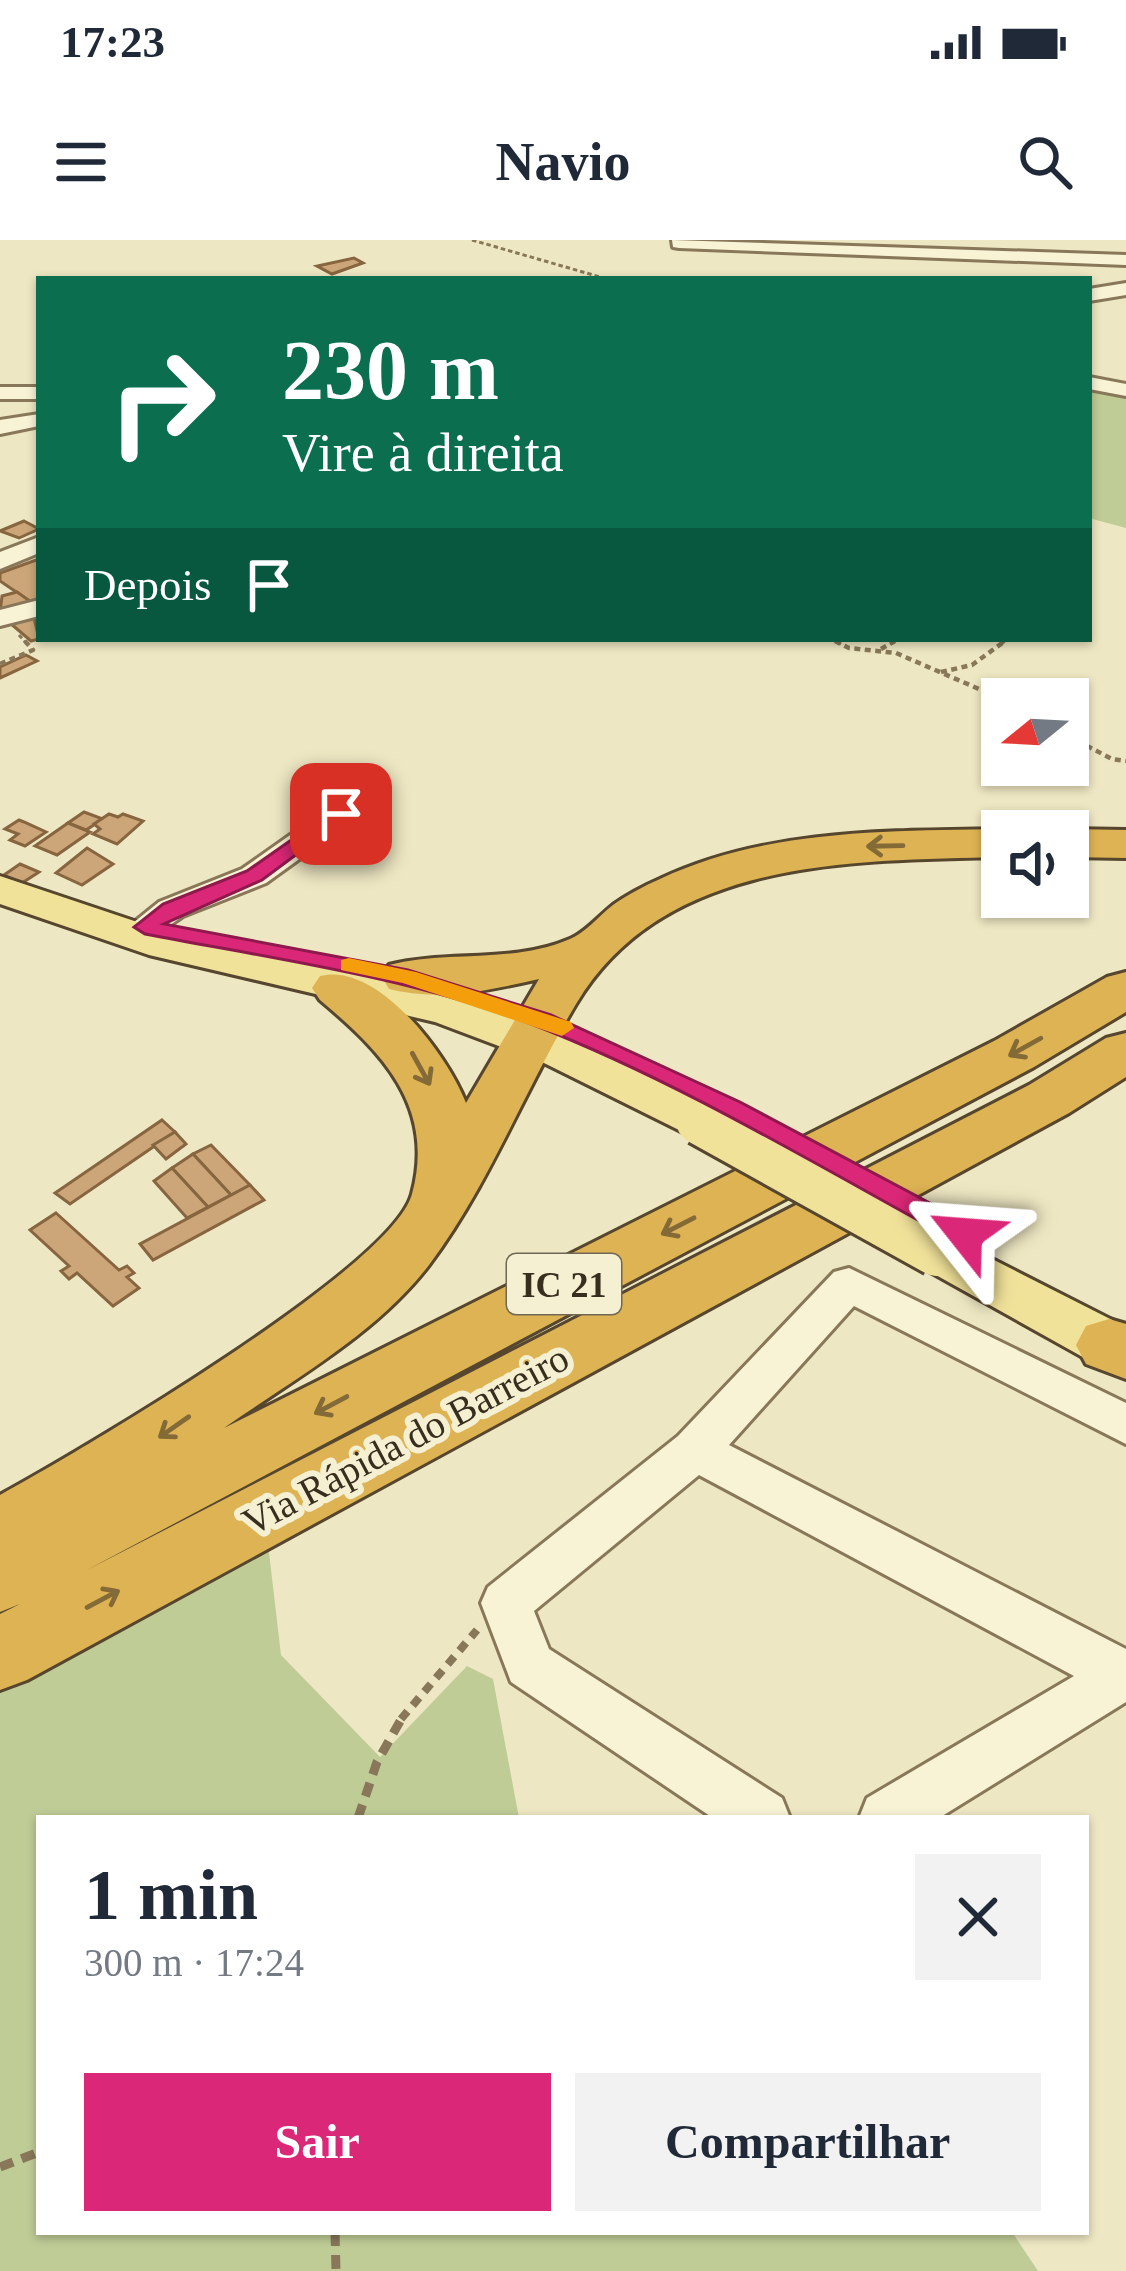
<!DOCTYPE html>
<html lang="pt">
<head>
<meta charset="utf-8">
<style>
	body { margin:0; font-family:"Times New Roman",serif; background:#f2f2f3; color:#1f2937; height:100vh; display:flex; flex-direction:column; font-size:45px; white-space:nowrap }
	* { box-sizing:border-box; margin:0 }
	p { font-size:39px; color:#747a83 }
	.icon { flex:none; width:66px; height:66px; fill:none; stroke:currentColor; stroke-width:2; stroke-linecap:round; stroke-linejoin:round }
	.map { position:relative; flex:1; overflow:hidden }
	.drawer { position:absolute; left:36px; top:1575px; width:1053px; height:420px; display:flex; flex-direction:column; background:#fff; border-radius:0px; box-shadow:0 3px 9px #0004 }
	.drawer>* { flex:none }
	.hud { position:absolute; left:36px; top:36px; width:1056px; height:366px; border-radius:0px; box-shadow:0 3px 9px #0004; background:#0b6e4f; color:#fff; overflow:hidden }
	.needle { width:78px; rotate:252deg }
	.controls { position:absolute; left:981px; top:438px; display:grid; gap:24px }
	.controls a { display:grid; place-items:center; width:108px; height:108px; border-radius:0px; background:#fff; box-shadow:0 3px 9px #0004; font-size:60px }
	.pin { position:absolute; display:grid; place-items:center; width:102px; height:102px; color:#fff; margin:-51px; border-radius:24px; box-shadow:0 6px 18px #0006 }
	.me { position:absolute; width:132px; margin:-66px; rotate:298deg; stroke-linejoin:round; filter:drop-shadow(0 0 9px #0008) }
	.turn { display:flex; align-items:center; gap:42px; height:252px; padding:0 48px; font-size:54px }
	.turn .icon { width:156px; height:156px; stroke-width:2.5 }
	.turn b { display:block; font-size:84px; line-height:102px }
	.then { display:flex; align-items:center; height:114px; padding:0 48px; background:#0003; gap:24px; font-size:45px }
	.round { display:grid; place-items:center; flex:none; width:126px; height:126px; border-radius:0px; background:#f2f2f3 }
	.summary { display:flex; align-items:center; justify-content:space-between; height:204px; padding:0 48px }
	h1 { font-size:72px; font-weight:700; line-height:90px }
	.button { display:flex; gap:24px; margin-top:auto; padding:24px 48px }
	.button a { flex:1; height:138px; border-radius:0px; background:#db2777; color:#fff; font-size:48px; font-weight:700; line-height:138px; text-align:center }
	.button a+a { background:#f2f2f3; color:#1f2937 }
	.status { display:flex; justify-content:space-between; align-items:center; height:84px; padding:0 60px; background:#fff; direction:ltr }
	.status svg { height:33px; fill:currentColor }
	header { display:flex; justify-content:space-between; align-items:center; height:156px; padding:0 48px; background:#fff; font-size:54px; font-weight:700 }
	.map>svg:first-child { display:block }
	.green { fill:#bfcc96 }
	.building { fill:#cca678; stroke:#87653f; stroke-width:3 }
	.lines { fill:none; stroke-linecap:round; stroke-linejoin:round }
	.minor-casing { stroke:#887859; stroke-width:6 }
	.major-casing { stroke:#56462e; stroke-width:6 }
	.highway-casing { stroke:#56462e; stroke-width:6 }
	.path-far3 { stroke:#887859; stroke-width:3; stroke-dasharray:4.5 3; stroke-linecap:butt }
	.path-far2 { stroke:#887859; stroke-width:4.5; stroke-dasharray:6 4.5; stroke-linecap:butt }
	.path-far1 { stroke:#887859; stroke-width:8; stroke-dasharray:10 8; stroke-linecap:butt }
	.path { stroke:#887859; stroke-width:9; stroke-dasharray:14 9; stroke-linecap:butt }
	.minor { fill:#f9f3d6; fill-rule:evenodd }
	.major { fill:#f1e29a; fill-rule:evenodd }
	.highway { fill:#deb353; fill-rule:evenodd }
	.major-bridge-casing { stroke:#56462e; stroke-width:56; stroke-linecap:butt }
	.major-bridge { stroke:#f1e29a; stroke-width:50 }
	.oneway { stroke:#836a36 }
	.route { fill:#db2777; stroke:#8e194d; stroke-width:3 }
	.slow { fill:#f59e0b }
	.labels { text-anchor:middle; stroke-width:12; stroke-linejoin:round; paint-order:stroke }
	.shield { fill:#f5f0d2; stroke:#716854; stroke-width:3 }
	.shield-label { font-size:36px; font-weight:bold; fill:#382e1e }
	.street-label { font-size:39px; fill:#382e1e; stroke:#f5f0d2 }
</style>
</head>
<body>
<div class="status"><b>17:23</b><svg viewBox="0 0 49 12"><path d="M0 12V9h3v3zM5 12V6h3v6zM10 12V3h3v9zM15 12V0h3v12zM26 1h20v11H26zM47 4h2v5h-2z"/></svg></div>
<header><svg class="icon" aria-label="menu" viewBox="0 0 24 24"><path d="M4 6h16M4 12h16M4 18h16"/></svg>Navio<svg class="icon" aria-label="search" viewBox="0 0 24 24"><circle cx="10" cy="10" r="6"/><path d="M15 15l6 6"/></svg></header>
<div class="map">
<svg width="1126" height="2031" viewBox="0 0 1126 2031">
	<rect width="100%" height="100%" fill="#eee7c3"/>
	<!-- green -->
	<g class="green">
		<path d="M1089,151L1126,157V288L1089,278Z"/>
		<path d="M268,1304L281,1415L380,1517L467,1426L493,1439L519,1578H39V1992H1012L1038,2031H0V1450Z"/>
	</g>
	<!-- building -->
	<g class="building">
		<path d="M354,18L363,23L332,34L317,26Z"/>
		<path d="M24,281L39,289L19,298L0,291Z"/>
		<path d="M39,319V362L34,364L0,341V333Z"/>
		<path d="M17,352L34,364L0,373L2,356Z"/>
		<path d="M34,378L39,399L31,401L10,383Z"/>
		<path d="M26,415L37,421L0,438V427Z"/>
		<path d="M84,572L103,579L86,590L68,583Z"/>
		<path d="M109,574L118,577L123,574L143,581L117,604L93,594L100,589L94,584Z"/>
		<path d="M19,580L24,582L46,592L25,606L10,600L18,594L5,589Z"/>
		<path d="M68,583L90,592L57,615L35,606Z"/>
		<path d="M87,608L113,624L82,645L56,633Z"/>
		<path d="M20,624L39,632L22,643L4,635Z"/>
		<path d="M162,880L175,892L70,964L55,953Z"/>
		<path d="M175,892L186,904L166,919L153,905Z"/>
		<path d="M211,905L250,945L231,955L193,914Z"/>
		<path d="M193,914L231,955L208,967L172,928Z"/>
		<path d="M172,928L208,967L187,978L154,941Z"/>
		<path d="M250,945L264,960L153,1020L140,1004Z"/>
		<path d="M56,973L119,1030L127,1026L134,1033L127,1037L139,1048L113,1066L77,1033L69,1039L61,1031L69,1026L30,990Z"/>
	</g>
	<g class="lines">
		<!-- minor casing -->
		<g class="minor-casing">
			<g id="minor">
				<path d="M672,0L1126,15V25L679,8L673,7Z"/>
				<path d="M1126,43V55L1089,61V49Z"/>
				<path d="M1089,137L1126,144V156L1089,149Z"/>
				<rect x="0" y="147" width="39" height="12"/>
				<path d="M39,174V186L0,194V180Z"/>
				<path d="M39,297V313L0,329V312Z"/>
				<path d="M39,360V376L0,386V370Z"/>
				<path d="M341,565L352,567L357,574L352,581L266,643L183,676L157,694H133L128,687L159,662L242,629L330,567Z"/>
				<path d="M849,1028L1126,1163V1204L854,1066L729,1205L1126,1409V1462L939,1578H859L867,1558L1074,1436L699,1235L534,1371L549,1409L782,1558L790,1578H713L511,1442L481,1363L488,1347L678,1196L834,1032Z"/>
			</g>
		</g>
		<!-- major casing -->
		<g class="major-casing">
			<g id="major">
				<path d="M0,636L179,696L414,746L505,773L649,833L719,868L726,880L719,892L701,897L683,892L544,823L435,782L149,715L0,664Z"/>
				<path d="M937,991L1126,1087V1137L1106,1130L918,1025L910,1011L918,997Z"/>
			</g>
		</g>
		<!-- highway casing -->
		<g class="highway-casing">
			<g id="highway">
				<path d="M1002,589L1012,591H1002V617C852,621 664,617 576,764C525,849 489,945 429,1025C376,1094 294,1139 224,1188L994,801L1107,737L1126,732V772L1034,827L85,1331L1029,845L1106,798L1126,793V837L1069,873L27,1440L0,1450V1374L20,1364L0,1372V1255C77,1213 392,1028 412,954C436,866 381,811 320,760L312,748L320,736C377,721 447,814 466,863L539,739C490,750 439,762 389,749L382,737L389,725C448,710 512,724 570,699C585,693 599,676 613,665C627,655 644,646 660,639C765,589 889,591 1002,589Z"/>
				<path d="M1068,589L1126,590V618L1068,617V591H1058Z"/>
				<path d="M1109,1079L1126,1084V1139L1086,1124L1076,1105L1086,1086Z"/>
			</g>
		</g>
		<!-- path-far3 -->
		<g class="path-far3">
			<path d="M472,0L607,39"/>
			<path d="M19,395L27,404"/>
			<path d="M831,399L841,404"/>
			<path d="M890,404L899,399"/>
			<path d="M1001,404L1008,399"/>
		</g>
		<!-- path-far2 -->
		<g class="path-far2">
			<path d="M835,401L849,408L896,413L1002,459"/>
			<path d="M881,409L895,401"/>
			<path d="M0,424L33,410L25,401"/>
			<path d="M941,432L972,425L1005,401"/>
			<path d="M1068,496L1112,519L1126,521"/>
		</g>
		<!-- path-far1 -->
		<path class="path-far1" d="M401,1479L477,1390"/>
		<!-- path -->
		<g class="path">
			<path d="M358,1578L377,1522L403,1476"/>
			<path d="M0,1927L39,1912"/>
			<path d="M335,1992L336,2031"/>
		</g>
		<!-- minor -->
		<use href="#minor" class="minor"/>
		<!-- major -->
		<use href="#major" class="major"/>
		<!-- highway -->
		<use href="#highway" class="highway"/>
		<!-- major-bridge casing -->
		<g class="major-bridge-casing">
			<path id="major-bridge" d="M701,880L937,1011"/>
		</g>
		<!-- major-bridge -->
		<use href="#major-bridge" class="major-bridge"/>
	</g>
	<!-- one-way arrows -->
	<defs><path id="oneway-shaft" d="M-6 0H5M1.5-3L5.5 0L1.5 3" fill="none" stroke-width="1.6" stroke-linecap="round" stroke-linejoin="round" transform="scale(3)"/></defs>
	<g class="oneway">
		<use href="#oneway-shaft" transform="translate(885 606) rotate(179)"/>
		<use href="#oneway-shaft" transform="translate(1025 807) rotate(151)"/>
		<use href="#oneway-shaft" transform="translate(421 829) rotate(61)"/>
		<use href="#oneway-shaft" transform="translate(678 986) rotate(153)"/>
		<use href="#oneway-shaft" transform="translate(331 1165) rotate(152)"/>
		<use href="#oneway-shaft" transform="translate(174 1187) rotate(145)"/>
		<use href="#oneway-shaft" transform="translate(103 1359) rotate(-28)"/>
	</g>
	<!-- route -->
	<path class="route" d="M334,570L351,574L262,640L164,684L408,730L551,775L740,862L975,987L979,994L975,1001H956C818,926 680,842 534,785C410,737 275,719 145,694L134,687L163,664L247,631Z"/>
	<!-- slow -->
	<path class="slow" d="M349,718L416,732L571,782L574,788L562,796L403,743L341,730V720Z"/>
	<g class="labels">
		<!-- shield labels -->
		<rect class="shield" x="507" y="1014" width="114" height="60" rx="9"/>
		<g class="shield-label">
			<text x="564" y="1057">IC 21</text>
		</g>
		<!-- street labels -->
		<g class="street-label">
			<text transform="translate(405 1199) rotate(-28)" y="14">Via Rápida do Barreiro</text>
		</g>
	</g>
</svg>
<div class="controls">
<a><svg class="needle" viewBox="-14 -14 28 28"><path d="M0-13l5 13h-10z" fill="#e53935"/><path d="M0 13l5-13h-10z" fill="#747a83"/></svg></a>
<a><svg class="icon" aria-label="sound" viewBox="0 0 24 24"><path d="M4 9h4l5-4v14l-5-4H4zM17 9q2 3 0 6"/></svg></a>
</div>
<div class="pin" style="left:341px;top:574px;background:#d93025"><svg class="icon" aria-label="arrive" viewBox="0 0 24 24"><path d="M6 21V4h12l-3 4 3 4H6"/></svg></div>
<svg class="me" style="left:965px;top:994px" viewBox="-20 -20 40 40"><path d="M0-17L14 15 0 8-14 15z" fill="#db2777" stroke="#fff" stroke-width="4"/></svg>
<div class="hud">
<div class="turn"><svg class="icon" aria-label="right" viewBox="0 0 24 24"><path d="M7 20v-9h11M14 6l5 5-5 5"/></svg><div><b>230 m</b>Vire à direita</div></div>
<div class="then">Depois<svg class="icon" aria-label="arrive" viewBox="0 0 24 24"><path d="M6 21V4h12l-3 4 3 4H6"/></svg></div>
</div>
<section class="drawer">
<div class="summary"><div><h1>1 min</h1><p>300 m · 17:24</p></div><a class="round"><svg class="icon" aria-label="close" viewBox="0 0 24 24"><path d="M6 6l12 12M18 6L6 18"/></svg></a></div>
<div class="button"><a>Sair</a><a>Compartilhar</a></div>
</section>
</div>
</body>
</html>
